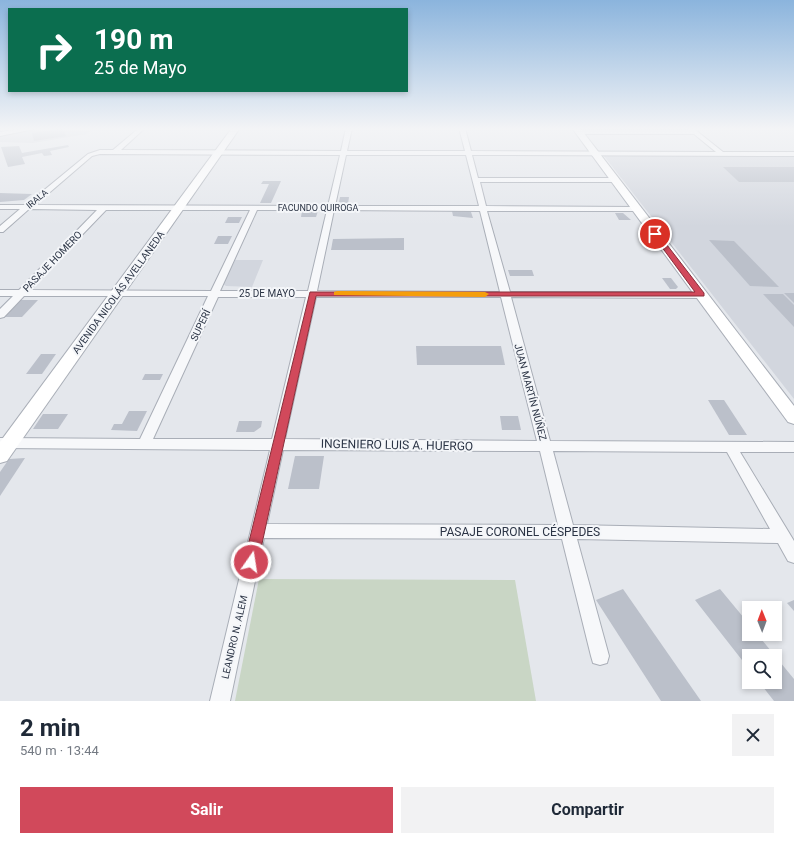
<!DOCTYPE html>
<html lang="es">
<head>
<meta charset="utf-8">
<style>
	body { margin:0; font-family:Roboto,sans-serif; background:#f2f2f3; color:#1f2937; height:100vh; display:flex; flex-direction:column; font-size:15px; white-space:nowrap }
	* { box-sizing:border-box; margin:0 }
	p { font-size:13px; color:#747a83 }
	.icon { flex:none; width:22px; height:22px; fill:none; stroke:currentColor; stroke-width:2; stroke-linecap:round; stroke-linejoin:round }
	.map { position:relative; height:701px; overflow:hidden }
	.side { display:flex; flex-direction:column; background:#fff; flex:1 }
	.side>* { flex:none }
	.top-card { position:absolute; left:8px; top:8px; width:400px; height:84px; border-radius:0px; box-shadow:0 2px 6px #0003; background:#0b6e4f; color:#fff; overflow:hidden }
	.needle { width:26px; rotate:359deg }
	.tools { position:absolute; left:742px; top:601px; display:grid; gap:8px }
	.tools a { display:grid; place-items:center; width:40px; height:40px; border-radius:0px; background:#fff; box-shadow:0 2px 6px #0003; font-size:20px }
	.pin { position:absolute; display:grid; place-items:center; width:34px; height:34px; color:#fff; margin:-17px; border:2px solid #fff; border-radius:50%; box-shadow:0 1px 4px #0007 }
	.me { position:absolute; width:44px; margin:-22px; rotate:13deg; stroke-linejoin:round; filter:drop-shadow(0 0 3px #0008) }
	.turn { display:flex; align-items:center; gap:14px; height:84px; padding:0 20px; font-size:18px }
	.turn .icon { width:52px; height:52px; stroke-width:2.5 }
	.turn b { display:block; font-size:28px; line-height:34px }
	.round { display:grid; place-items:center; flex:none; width:42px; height:42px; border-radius:0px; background:#f2f2f3 }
	.summary { display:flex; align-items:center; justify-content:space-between; height:68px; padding:0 20px }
	h1 { font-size:24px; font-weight:700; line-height:30px }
	.button { display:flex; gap:8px; margin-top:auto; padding:8px 20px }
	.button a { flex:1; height:46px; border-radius:0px; background:#d1495b; color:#fff; font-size:16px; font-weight:700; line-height:46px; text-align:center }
	.button a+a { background:#f2f2f3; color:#1f2937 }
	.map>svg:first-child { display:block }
	.built { fill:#d2d6de }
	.green { fill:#c9d6c5 }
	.building { fill:#bbc0ca }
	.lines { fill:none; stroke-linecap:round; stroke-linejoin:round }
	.street-casing { stroke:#a9aeb7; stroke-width:2 }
	.secondary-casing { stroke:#a9aeb7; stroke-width:2 }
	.street { fill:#f7f8fa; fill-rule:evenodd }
	.secondary { fill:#fff; fill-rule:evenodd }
	.route { fill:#d1495b; stroke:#882f3b }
	.slow { fill:#f59e0b }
	.labels { text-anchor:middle; stroke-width:4; stroke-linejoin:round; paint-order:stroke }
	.far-street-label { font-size:9px; fill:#2b3445; stroke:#f4f6f9 }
	.street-label { font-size:10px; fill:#2b3445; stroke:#f4f6f9 }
	.near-street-label { font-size:12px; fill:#2b3445; stroke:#f4f6f9 }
</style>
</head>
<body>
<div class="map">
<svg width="794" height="701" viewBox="0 0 794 701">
	<rect width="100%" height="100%" fill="#e4e7ec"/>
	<!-- built -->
	<g class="built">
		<path d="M39,128H93L87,134L33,143L0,142V135L39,129Z"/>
		<path d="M604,156H794V399Z"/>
		<path d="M235,260H263L252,287L226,286L223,284Z"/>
	</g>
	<!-- green -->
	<path class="green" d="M259,579L515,580L536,701H235Z"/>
	<!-- building -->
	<g class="building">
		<path d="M62,128L66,136L34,141L32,133Z"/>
		<path d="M68,145L69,147L50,151L52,155L44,156L42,153L22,157L25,164L8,167L1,147L19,146L22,153Z"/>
		<path d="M723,167H794V182H739Z"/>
		<path d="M263,181H281L271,203H260L269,184H261Z"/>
		<path d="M0,193L32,194L24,200L0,202Z"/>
		<path d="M340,197H349L348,204L339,202Z"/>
		<path d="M302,211H318L316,217H301Z"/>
		<path d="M452,211H469L471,212L473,218L453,216Z"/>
		<path d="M615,213H623L631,220H619Z"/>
		<path d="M228,217H242L239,223H225Z"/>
		<path d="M218,236H232L228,244H214Z"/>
		<path d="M404,238V250H331L333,239Z"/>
		<path d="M709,240L734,241L779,287L750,286Z"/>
		<path d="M508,270H532L534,276H510Z"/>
		<path d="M662,278H671L678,287L676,289H670Z"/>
		<path d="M784,293H794V303Z"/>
		<path d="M763,294H783L794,305V327Z"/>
		<path d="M18,300H38L22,317H2Z"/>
		<path d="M416,346H501L505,365H417Z"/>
		<path d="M41,354H56L42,374H26Z"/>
		<path d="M145,374H163L160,380H142Z"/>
		<path d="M708,400H724L747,435H729Z"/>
		<path d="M129,411H147L137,431L111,430L114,424H122Z"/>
		<path d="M43,414H68L58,429H33Z"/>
		<path d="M500,416H518L521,430H502Z"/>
		<path d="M239,421H262L261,427L254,432H236Z"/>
		<path d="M295,456H324L319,489H288Z"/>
		<path d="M25,458L0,496V472L9,459Z"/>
		<path d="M623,589L701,701H661L596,600Z"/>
		<path d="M720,589L749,624V634H757L794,679V701H774L759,682H775V656H749V669L695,600Z"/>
		<path d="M794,600V611L787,603Z"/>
	</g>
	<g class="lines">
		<!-- street casing -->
		<g class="street-casing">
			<g id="street">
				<path d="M29,128L34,129L0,136V132Z"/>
				<path d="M139,128H145L121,150L341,151L346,128H352L347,151H465L459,128H465L471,151L716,152L694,134H579L576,132L579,130H689L687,128H693L723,152H794V156L472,155L478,178H615L618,180L615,182H480L486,206L636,207L640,209L636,211H487L510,292H701L706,295L701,298L511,297L550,441L794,442V452H740L794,541V563L788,561L778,543L577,539L609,656L607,663L600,665L593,663L591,656L562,539L264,538L230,701H210L270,450L0,448V438L140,439L208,296H24L4,317L0,318V309L13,296H0V290H19L97,210L29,209L3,232H0V226L20,209H0V205H26L88,154L100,150H113ZM100,154L340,155L328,206L35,205L92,156ZM346,155H466L479,206H335ZM106,210H250L211,291L29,290ZM257,210H327L308,291H220ZM334,210L480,211L500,292L317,291ZM218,297H306L272,439H153ZM316,297H501L537,441L285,439ZM283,450L540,451L558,525L267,524ZM553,451L727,452L770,529L573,525Z"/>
			</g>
		</g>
		<!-- secondary casing -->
		<g class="secondary-casing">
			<g id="secondary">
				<path d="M232,128H240L7,461L0,463V442Z"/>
				<path d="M572,128H580L794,406V424L788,422Z"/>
			</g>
		</g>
		<!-- street -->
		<use href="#street" class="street"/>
		<!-- secondary -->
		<use href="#secondary" class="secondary"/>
	</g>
	<!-- sky -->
	<linearGradient id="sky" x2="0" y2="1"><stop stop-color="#8bb4dd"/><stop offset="0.57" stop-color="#f3f4f6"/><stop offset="1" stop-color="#f3f4f6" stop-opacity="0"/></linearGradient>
	<rect width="794" height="226" fill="url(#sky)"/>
	<!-- route -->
	<path class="route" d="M653,232H657L704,293V296H316L258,562L256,566L251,568L246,566L244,562L310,292H695L653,235Z"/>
	<!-- slow -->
	<path class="slow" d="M337,291L485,292L489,294L485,297L334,295V292Z"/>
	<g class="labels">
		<!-- far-street labels -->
		<g class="far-street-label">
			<text transform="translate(37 199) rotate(-40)" y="3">IRALA</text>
			<text x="318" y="211">FACUNDO QUIROGA</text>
		</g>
		<!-- street labels -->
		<g class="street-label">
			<text transform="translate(52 261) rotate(-46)" y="4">PASAJE HOMERO</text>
			<text transform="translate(118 292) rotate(-54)" y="4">AVENIDA NICOLÁS AVELLANEDA</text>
			<text x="267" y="297">25 DE MAYO</text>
			<text transform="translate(200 325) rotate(-65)" y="4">SUPERÍ</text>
			<text transform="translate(531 392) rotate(75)" y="4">JUAN MARTÍN NÚÑEZ</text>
			<text transform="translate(234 637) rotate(-77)" y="4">LEANDRO N. ALEM</text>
		</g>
		<!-- near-street labels -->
		<g class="near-street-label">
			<text transform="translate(397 445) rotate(1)" y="4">INGENIERO LUIS A. HUERGO</text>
			<text x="520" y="536">PASAJE CORONEL CÉSPEDES</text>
		</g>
	</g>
</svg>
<div class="tools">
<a><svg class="needle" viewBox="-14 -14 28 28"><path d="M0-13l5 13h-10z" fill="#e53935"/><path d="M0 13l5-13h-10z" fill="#747a83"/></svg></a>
<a><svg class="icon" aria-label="search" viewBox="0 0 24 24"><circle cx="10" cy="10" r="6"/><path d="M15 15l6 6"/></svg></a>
</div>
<div class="pin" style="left:655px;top:234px;background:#d93025"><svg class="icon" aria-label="arrive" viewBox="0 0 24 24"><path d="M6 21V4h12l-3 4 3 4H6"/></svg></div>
<svg class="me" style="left:251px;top:562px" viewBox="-20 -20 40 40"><circle r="17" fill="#d1495b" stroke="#fff" stroke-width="3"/><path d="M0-11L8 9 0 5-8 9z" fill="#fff"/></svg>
<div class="top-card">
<div class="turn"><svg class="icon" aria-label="right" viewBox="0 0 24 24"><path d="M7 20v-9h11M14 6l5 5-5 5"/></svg><div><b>190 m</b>25 de Mayo</div></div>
</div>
</div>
<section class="side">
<div class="summary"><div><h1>2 min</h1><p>540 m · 13:44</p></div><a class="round"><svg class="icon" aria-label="close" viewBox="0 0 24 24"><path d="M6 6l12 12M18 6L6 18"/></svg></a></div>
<div class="button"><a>Salir</a><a>Compartir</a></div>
</section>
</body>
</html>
